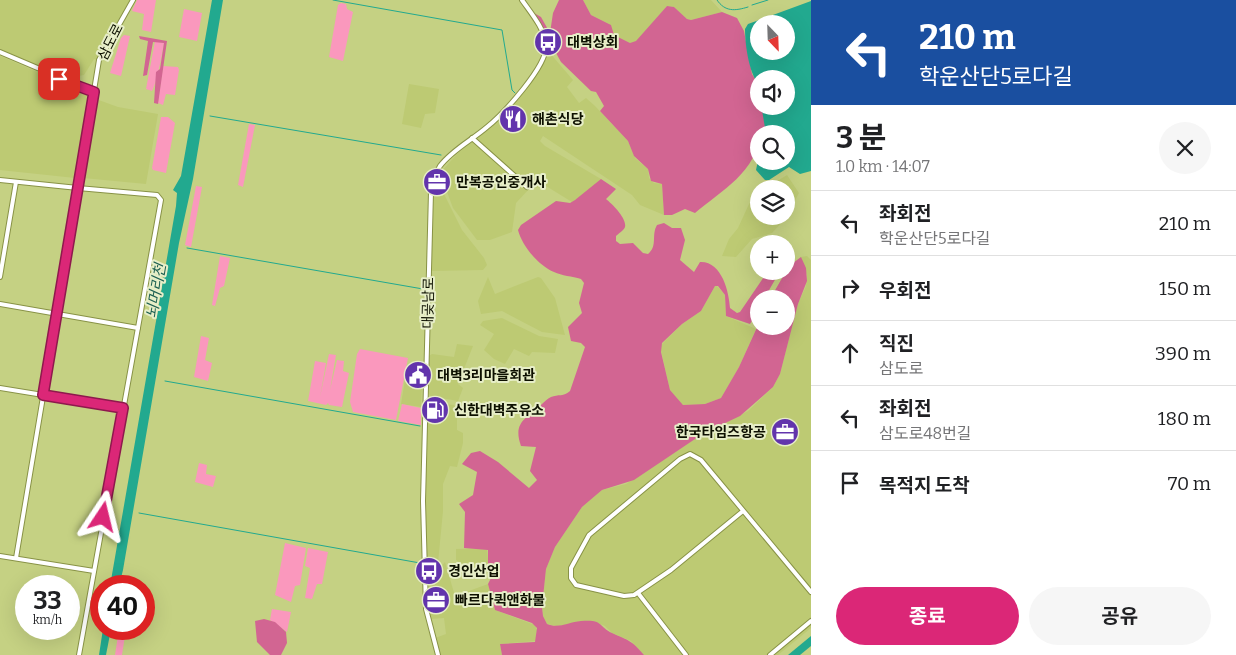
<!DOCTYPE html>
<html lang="ko">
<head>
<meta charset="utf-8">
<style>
	body { margin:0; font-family:Bitter,"Noto Sans KR",serif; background:#f6f6f6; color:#202124; height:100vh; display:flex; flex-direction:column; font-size:19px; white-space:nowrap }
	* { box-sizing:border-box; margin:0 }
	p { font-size:16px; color:#757577 }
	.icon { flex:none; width:28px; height:28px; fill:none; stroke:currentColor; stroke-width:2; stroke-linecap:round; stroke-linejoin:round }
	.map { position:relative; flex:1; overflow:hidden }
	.sheet { display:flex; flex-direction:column; background:#fff; width:425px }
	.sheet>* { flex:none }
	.top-card { background:#1a4fa0; color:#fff; overflow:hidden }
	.needle { width:32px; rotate:157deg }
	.controls { position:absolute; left:750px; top:15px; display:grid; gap:10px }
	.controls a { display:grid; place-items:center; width:45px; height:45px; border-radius:50%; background:#fff; box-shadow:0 5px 20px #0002; font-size:25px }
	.speed { position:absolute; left:15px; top:575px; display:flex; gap:10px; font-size:25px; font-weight:700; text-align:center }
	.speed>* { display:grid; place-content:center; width:65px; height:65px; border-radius:50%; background:#fff; box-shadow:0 5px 20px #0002; line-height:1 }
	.speed small { font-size:12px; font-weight:400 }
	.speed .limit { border:8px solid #d22; background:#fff; color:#111 }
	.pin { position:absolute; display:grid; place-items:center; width:42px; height:42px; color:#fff; margin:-21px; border-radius:10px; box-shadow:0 2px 8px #0006 }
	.me { position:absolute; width:55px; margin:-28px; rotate:10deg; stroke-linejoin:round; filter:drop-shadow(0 0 4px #0008) }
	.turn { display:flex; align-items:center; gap:18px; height:105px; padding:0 25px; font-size:22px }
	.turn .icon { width:65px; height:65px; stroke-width:2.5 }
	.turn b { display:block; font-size:35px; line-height:42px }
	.round { display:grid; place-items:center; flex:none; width:52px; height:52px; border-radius:26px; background:#f6f6f6 }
	.headline { display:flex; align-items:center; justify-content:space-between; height:85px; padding:0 25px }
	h1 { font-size:30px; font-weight:700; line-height:38px }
	.action { display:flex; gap:10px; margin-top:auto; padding:10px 25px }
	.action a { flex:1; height:58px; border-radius:30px; background:#db2777; color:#fff; font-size:20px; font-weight:700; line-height:58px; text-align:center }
	.action a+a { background:#f6f6f6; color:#202124 }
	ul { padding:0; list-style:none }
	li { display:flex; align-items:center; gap:15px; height:65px; padding:0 25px; border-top:1px solid #e0e0e0 }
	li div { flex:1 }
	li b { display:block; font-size:19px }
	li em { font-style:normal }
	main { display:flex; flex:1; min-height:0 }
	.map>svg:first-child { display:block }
	.built { fill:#bdca73 }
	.green { fill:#fa98bd }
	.forest { fill:#d26592 }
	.water { fill:#22a98f; fill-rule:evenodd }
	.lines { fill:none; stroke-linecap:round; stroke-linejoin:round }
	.stream { stroke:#22a98f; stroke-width:1 }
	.minor-casing { stroke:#889246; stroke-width:6 }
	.minor { stroke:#fff; stroke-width:4 }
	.route-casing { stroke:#8e194d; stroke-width:12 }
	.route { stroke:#db2777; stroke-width:9 }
	.labels { text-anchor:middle; stroke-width:4; stroke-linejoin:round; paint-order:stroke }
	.street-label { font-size:14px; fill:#0d1000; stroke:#e7eec8 }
	.poi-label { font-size:14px; font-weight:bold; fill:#0d1000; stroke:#e7eec8; text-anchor:start }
	.water-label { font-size:15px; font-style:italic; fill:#1d5f51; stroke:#e7eec8 }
</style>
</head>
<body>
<main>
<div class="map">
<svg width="811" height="655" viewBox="0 0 811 655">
	<rect width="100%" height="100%" fill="#c5d183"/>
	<!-- built -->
	<g class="built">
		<path d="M0,0H132L97,60L94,59L84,75L73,77L59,75L0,49Z"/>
		<path d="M583,0H711L722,12L691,20L687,19L674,7L667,6L636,42L630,43L614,35L609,24L591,15Z"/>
		<path d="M549,52L573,80L567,87L579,103L586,98L595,106L628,141L635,158L648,169L649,178L654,183L662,184L664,215L640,205L632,195L543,136L540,141L545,146L601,179L588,192L572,202L546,186L529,189L516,203L512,232L490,240H477L453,208L440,173L457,154L501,116L540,68Z"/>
		<path d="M0,56L86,93L89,97L75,178L0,170Z"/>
		<path d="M409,84L439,89L435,113L425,114L421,128L402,124Z"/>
		<path d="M96,99L118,107L158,114L146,184L83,178Z"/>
		<path d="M787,175L799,193L785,219L772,233L752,239L736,257L722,256L729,239L738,228L749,204L759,193V216H786V189H764Z"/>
		<path d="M434,185L440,186L462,230L484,258L487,265L483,270L431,271Z"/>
		<path d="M807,256L811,260V628L778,655H644L631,641L612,633L605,626L593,621L556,626L547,624L543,616L542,607L546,569L555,547L582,507L602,490L626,484L704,433L748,411L773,387L780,374L798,304L806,286L807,275L801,257Z"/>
		<path d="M488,277L495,294L538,277L541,278L555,298L565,335L542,332L502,311L481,314L478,301Z"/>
		<path d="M715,286H717L725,295L726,316L756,329L739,367L721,398L705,404L683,405L670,390L660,346L682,324L701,311Z"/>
		<path d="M502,318L539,336L558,339L555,353L532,352L529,356L514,349L505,364L494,359L484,350L494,334L480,325L483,321Z"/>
		<path d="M457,344L473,346L458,384L463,388L458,401L430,396L428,392L429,356L432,354L454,357Z"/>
		<path d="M405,379L422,383L421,407L401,404Z"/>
		<path d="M446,404L454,405L457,410V430L463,433V443L457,467L450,466L443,484V511L438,563L431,566L427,564L425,505L427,420H446Z"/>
		<path d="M487,548L489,570L464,566L456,560V549Z"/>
		<path d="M445,562L455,596L488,584L495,610L535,625L537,630L536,641L500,644L502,655H440L435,638L446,634L444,618L430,619L428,574L429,570L441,567Z"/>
	</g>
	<!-- green -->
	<g class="green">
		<path d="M137,0H156L151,32L142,30L144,14L132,11Z"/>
		<path d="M341,3L346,4L347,9L353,12L343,61L329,57L338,5Z"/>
		<path d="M184,9L202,13L197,41L179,37Z"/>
		<path d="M124,35L130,36L121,76L110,73L121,38Z"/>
		<path d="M155,41L164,43C162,54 157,83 152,91L146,89Z"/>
		<path d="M163,66L178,67L179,70L175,95L166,94L163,105L158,103Z"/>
		<path d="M161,117H168L175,123L166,173L153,170L152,168Z"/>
		<path d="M249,124L255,125L243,187L238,185Z"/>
		<path d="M196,186L202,187L191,247L185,245Z"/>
		<path d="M220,256L230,258L224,286L220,288L215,306L212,305Z"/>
		<path d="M201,336L209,338L205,360L212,363L208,381L194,377Z"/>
		<path d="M360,349L408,358L396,420L353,412L350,402L357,354Z"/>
		<path d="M329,354L336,355L330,390L337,360L344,361L343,371L349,373L342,407L329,405L328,403L326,405L308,401L315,361L326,363L320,397Z"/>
		<path d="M402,404L421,408V425L398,421Z"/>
		<path d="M199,463L207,465L206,474L216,476L213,487L195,482Z"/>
		<path d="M285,543L306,548L300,585L295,586L291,602L275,595Z"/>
		<path d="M308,548L328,552L322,584H317L312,599L305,598L310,568L305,566Z"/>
		<path d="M272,609L291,612L287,632L270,620Z"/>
		<path d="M119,629H126L122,655H115Z"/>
	</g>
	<!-- forest -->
	<g class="forest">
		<path d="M559,0H583L591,15L611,25L614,35L630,43L636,41L667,6L674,7L687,19L691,20L722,12L737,18L744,31L752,74L759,85V106H763L766,134H759C759,170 720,192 695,213L685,209L672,215H664L662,184L651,181L648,169L634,156L628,141L600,111L604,106L596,92L591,91L561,62L534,13L541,17L550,33L553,13Z"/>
		<path d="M139,36L167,41L158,104L154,103L156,72L160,69L164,43L153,42L147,75L143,76L148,41L140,39Z"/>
		<path d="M601,179L616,189L606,199C612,204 627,218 625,227C624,230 618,234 616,236V241L620,244L633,243L643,253L648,254C658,246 651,235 657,225L664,223L672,228H681L685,240L680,260L694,272L700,262C722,261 729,292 730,308L737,313L740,312L768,271H780L764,299H759V309L750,324L726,316L725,295L718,286H715L701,311L682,324L662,343L661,352L670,390L683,405L705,404L721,398L739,367L759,323V326H786V299H770L789,266L801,257L806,268L807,281L798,304L780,374L773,387L740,416L704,433L634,480L602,490L582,507L555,547L546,569L542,607L543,616L547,624C558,629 569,622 581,621C603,619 598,626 612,633C630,641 631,640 644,655H502L500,644L535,642L537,628L532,623L495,610L488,584L492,576L488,567V550L464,548L465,512L459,504L473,495L477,472L462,464L471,453L480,451L498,462L529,488L537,480L530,471L536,447L521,446C512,421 528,418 542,404C545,401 547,399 551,397C558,394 564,397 570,391L585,347L581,343L571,341L568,327L582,313L579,303L584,283L581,279C572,276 562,276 554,272C539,266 522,246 518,230L521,225L556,201L570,203L575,200Z"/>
		<path d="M264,619L275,622L286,632L287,643L281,655H270L257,642L255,621Z"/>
	</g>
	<!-- water -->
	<g class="water">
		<path d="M212,0H223L193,179L179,243L123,570L119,586H110L176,206L177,193L173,190L181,176Z"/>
		<path d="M811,1V171L800,174L789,167L769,180H765L756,170L759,156V161H786V134H766L762,110L763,106H786V79H759V85C749,73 745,45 745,29L748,24ZM759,24H786V51H759Z"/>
		<path d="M103,629H111L106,655H99Z"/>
		<path d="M811,636V646L800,655H788Z"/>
	</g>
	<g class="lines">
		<!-- stream -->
		<g class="stream">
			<path d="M333,0L502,30L512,90L515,93"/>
			<path d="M717,0C725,12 735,11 748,7"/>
			<path d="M752,5L768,0"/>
			<path d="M210,116L441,155"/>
			<path d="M187,248L423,289"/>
			<path d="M165,381L420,426"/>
			<path d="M139,513L420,563"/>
		</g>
		<!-- minor casing -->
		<g class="minor-casing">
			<g id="minor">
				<path d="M0,52L94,92"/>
				<path d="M472,138L527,187"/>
				<path d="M0,180L78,188L99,60L133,0"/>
				<path d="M0,277L16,182"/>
				<path d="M0,304L138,328"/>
				<path d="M0,388L123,408"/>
				<path d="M743,511L671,570L634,595L624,596L576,585L571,578V568L589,535L680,459L690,454L701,460L811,592"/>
				<path d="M0,556L94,571"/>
				<path d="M16,558L78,188L157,195L161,200L79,655"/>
				<path d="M638,593L686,655"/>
				<path d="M438,655L426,609L423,501L431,192C433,183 435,174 440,166C452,150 472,140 487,127C503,114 549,65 546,44C544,28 531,13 522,0"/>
				<path d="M770,655L811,621"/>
			</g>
		</g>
		<!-- minor -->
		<use href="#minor" class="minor"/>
	</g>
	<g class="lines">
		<!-- route casing -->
		<g class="route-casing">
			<path id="route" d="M59,79L94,92L43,395L123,408L103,517"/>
		</g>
		<!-- route -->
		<use href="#route" class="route"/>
	</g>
	<!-- icons -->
	<defs>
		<g id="bus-disc" transform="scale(1.4375)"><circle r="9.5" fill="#6234ac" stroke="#e7eec8"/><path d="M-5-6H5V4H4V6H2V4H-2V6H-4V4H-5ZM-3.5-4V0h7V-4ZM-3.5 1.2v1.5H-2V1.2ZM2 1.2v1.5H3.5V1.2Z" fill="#fff"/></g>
		<g id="restaurant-disc" transform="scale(1.4375)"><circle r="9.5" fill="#6234ac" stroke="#e7eec8"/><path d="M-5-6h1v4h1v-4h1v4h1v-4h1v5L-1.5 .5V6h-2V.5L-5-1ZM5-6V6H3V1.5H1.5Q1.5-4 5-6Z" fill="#fff"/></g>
		<g id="office-disc" transform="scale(1.4375)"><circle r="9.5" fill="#6234ac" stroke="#e7eec8"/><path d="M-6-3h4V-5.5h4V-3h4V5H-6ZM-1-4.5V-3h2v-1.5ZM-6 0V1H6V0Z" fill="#fff"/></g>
		<g id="civic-disc" transform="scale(1.4375)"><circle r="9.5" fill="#6234ac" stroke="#e7eec8"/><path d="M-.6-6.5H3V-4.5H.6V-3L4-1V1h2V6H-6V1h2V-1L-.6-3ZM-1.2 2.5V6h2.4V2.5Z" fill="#fff"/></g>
		<g id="fuel-disc" transform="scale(1.4375)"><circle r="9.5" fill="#6234ac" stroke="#e7eec8"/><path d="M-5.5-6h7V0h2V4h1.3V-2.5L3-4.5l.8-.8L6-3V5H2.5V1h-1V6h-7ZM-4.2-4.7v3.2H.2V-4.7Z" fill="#fff"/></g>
	</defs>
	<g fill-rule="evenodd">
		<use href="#bus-disc" x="548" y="42"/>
		<use href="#restaurant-disc" x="513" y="119"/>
		<use href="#office-disc" x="437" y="182"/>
		<use href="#civic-disc" x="418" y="375"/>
		<use href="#fuel-disc" x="435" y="410"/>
		<use href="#office-disc" x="785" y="432"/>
		<use href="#bus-disc" x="429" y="571"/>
		<use href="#office-disc" x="436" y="600"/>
	</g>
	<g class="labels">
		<!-- street labels -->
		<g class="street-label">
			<text transform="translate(110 42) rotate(-63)" y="5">삼도로</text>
			<text transform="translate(428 303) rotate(-89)" y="5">대곶남로</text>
		</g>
		<!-- poi labels -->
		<g class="poi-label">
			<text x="567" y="47">대벽상회</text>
			<text x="532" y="124">해촌식당</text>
			<text x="456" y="187">만복공인중개사</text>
			<text x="437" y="380">대벽3리마을회관</text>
			<text x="454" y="415">신한대벽주유소</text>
			<text x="766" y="437" text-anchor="end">한국타임즈항공</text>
			<text x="448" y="576">경인산업</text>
			<text x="455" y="605">빠르다퀵앤화물</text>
		</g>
		<!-- water labels -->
		<g class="water-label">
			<text transform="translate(156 291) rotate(-80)" y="5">뇌머리천</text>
		</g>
	</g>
</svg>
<div class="controls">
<a><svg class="needle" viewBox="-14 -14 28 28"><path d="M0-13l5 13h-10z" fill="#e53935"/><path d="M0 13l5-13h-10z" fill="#757577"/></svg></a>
<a><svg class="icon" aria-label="sound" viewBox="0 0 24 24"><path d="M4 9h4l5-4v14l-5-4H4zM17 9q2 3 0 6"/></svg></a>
<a><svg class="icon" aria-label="search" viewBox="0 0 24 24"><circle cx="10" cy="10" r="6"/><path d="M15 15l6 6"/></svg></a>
<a><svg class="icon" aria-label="layers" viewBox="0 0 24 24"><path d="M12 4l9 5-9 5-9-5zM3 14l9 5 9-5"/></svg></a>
<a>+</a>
<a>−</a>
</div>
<div class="speed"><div>33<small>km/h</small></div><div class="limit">40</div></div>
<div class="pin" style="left:59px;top:79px;background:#d93025"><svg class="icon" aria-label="arrive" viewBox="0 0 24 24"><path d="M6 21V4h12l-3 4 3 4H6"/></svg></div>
<svg class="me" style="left:103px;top:517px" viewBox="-20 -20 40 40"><path d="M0-17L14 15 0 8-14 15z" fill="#db2777" stroke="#fff" stroke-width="4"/></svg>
</div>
<section class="sheet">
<div class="top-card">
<div class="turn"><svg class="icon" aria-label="left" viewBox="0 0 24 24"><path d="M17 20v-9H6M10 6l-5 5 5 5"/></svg><div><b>210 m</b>학운산단5로다길</div></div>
</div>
<div class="headline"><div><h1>3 분</h1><p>1.0 km · 14:07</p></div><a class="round"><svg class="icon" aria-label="close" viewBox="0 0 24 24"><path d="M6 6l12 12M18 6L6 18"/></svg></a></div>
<ul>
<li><svg class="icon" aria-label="left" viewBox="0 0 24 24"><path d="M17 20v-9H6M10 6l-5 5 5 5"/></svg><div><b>좌회전</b><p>학운산단5로다길</p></div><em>210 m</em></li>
<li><svg class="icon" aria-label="right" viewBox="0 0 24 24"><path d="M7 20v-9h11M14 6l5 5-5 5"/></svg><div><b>우회전</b></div><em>150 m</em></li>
<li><svg class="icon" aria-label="ahead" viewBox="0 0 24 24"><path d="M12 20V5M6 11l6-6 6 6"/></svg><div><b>직진</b><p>삼도로</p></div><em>390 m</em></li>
<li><svg class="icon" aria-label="left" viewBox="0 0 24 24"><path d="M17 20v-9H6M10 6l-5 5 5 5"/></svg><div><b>좌회전</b><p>삼도로48번길</p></div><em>180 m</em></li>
<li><svg class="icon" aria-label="arrive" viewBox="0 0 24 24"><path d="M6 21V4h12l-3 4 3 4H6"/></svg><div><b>목적지 도착</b></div><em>70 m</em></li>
</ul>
<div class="action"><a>종료</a><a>공유</a></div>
</section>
</main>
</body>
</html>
